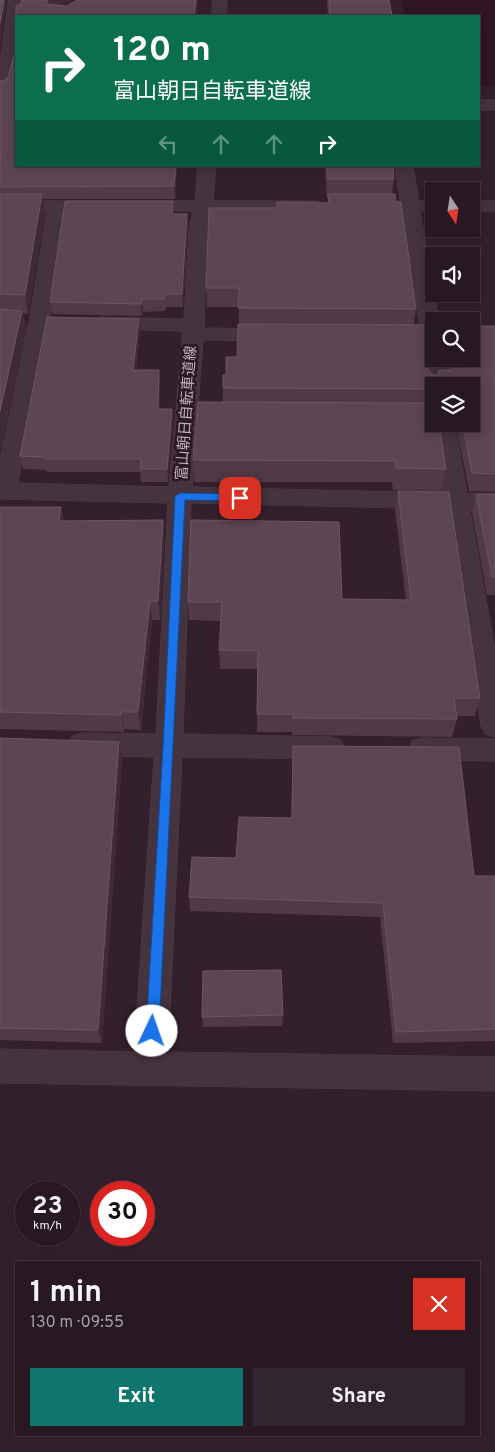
<!DOCTYPE html>
<html lang="en">
<head>
<meta charset="utf-8">
<style>
	body { margin:0; font-family:Overpass,"Noto Sans JP",sans-serif; background:#33252e; color:#f1f3f6; height:100vh; display:flex; flex-direction:column; font-size:19px; white-space:nowrap }
	* { box-sizing:border-box; margin:0 }
	p { font-size:16px; color:#a4a0a5 }
	.icon { flex:none; width:28px; height:28px; fill:none; stroke:currentColor; stroke-width:2; stroke-linecap:round; stroke-linejoin:round }
	.map { position:relative; flex:1; overflow:hidden }
	.drawer { position:absolute; left:15px; top:1261px; width:465px; height:175px; display:flex; flex-direction:column; background:#271821; border-radius:0px; box-shadow:0 2px 12px #0003,0 0 0 1px #43373f }
	.drawer>* { flex:none }
	.guide { position:absolute; left:15px; top:15px; width:465px; height:152px; border-radius:0px; box-shadow:0 2px 12px #0003,0 0 0 1px #43373f; background:#0b6e4f; color:#fff; overflow:hidden }
	.needle { width:32px; rotate:168deg }
	.tools { position:absolute; left:425px; top:182px; display:grid; gap:10px }
	.tools a { display:grid; place-items:center; width:55px; height:55px; border-radius:0px; background:#271821; box-shadow:0 2px 12px #0003,0 0 0 1px #43373f; font-size:25px }
	.speed { position:absolute; left:15px; top:1181px; display:flex; gap:10px; font-size:25px; font-weight:700; text-align:center }
	.speed>* { display:grid; place-content:center; width:65px; height:65px; border-radius:50%; background:#271821; box-shadow:0 2px 12px #0003,0 0 0 1px #43373f; line-height:1 }
	.speed small { font-size:12px; font-weight:400 }
	.speed .limit { border:8px solid #d22; background:#fff; color:#111 }
	.pin { position:absolute; display:grid; place-items:center; width:42px; height:42px; color:#fff; margin:-21px; border-radius:10px; box-shadow:0 2px 8px #0006 }
	.me { position:absolute; width:55px; margin:-28px; rotate:3deg; stroke-linejoin:round; filter:drop-shadow(0 0 4px #0008) }
	.turn { display:flex; align-items:center; gap:18px; height:105px; padding:0 15px; font-size:22px }
	.turn .icon { width:65px; height:65px; stroke-width:2.5 }
	.turn b { display:block; font-size:35px; line-height:42px }
	.lanes { display:flex; align-items:center; height:48px; padding:0 15px; background:#0003; justify-content:center; gap:25px; direction:ltr }
	.lanes .off { opacity:.35 }
	.round { display:grid; place-items:center; flex:none; width:52px; height:52px; border-radius:0px; background:#33252e }
	.summary { display:flex; align-items:center; justify-content:space-between; height:85px; padding:0 15px }
	h1 { font-size:30px; font-weight:700; line-height:38px }
	.action { display:flex; gap:10px; margin-top:auto; padding:10px 15px }
	.action a { flex:1; height:58px; border-radius:0px; background:#0f766e; color:#fff; font-size:20px; font-weight:700; line-height:58px; text-align:center }
	.action a+a { background:#33252e; color:#f1f3f6 }
	.map>svg:first-child { display:block }
	.water { fill:#301525 }
	.lines { fill:none; stroke-linecap:round; stroke-linejoin:round }
	.minor-casing { stroke:#4e3d47; stroke-width:1 }
	.minor { fill:#45333e; fill-rule:evenodd }
	.wall { fill:#513947 }
	.shaded-wall { fill:#402a37 }
	.building { fill:#5d4553; stroke:#6d5663 }
	.route { fill:#1a73e8; stroke:#114b97 }
	.labels { text-anchor:middle; stroke-width:5; stroke-linejoin:round; paint-order:stroke }
	.far-street-label { font-size:15px; fill:#c2adb9; stroke:#291923 }
</style>
</head>
<body>
<div class="map">
<svg width="495" height="1452" viewBox="0 0 495 1452">
	<rect width="100%" height="100%" fill="#34202c"/>
	<!-- water -->
	<path class="water" d="M401,0H495V86H479V16H405Z"/>
	<g class="lines">
		<!-- minor casing -->
		<g class="minor-casing">
			<g id="minor">
				<path d="M9,0H23L21,16H16V60L8,88L6,91L0,93V62Z"/>
				<path d="M213,0H227L226,16H212Z"/>
				<rect x="479" y="100" width="16" height="10"/>
				<path d="M198,166H216L213,201H315L321,202L324,206L321,210L315,211H211L207,228L204,328L276,329L283,331L286,335L283,339L276,341L203,340L192,487L444,493L433,424H455L467,493L495,494V510H470L495,649V737L485,734L481,726L447,509L191,503L183,734L331,737L341,740L345,748L341,756L331,759L182,757L168,1052L495,1057V1091L0,1083V1049L134,1052L154,757L82,755L72,752L68,744L72,736L82,733L156,734L168,503L0,499V459L29,321L47,211H0V201H195ZM65,211H193L189,228L184,319L101,317L94,319L91,323L94,327L101,329L183,331L169,487L18,483L49,321Z"/>
				<path d="M395,166H413L419,201H434V211H420L439,321H434V341L431,342L397,339L394,335L397,331L420,329L402,211L359,210L356,206L359,202L400,201Z"/>
				<rect x="471" y="201" width="24" height="10"/>
				<path d="M434,353V359H444L449,386H434V392L430,391L427,386L424,359L427,354Z"/>
				<path d="M422,738L495,739V761L422,760L412,757L408,749L412,741Z"/>
			</g>
		</g>
		<!-- minor -->
		<use href="#minor" class="minor"/>
	</g>
	<!-- wall -->
	<g class="wall">
		<path d="M71,0L61,5L66,6L77,0H198L196,16H16V166H177L175,199H43L45,213L28,314H23L26,330L0,450V81L5,80L8,77L16,48V6Z"/>
		<path d="M327,0H389L392,16H328Z"/>
		<path d="M325,166H393L394,179L392,194L396,202L416,309L414,325H434V351L426,353L428,369L432,375H438L448,370L446,359H471L495,326V492L469,491L456,424H471V386H434V424L446,469L442,491L393,490L392,482H194L193,460L223,402V375H226L237,357L239,324V307H207L206,288L277,208L328,203V199H327Z"/>
		<path d="M174,214H187L188,226L183,307H166L165,311L143,312L142,316L52,314L50,302Z"/>
		<path d="M139,319L140,332L136,370H159L160,383L159,409H172L173,422L168,482H141L140,472H47V470L23,469L20,456Z"/>
		<path d="M398,491L480,698L475,716H456L457,719L452,737L292,735V732H257V669H220L219,650L221,621L189,620L188,602L342,599L406,600L395,510Z"/>
		<path d="M476,494H495V595H487L472,512Z"/>
		<path d="M0,507H61L64,521L163,520L164,539L160,620H152L141,730L124,729V732L0,729Z"/>
		<path d="M0,738L122,759L102,1043L0,1040Z"/>
		<path d="M293,746L474,876H495V1041L393,1043L380,917L190,911L189,897L236,858L291,818Z"/>
		<path d="M283,1015L282,1026L203,1027L202,1017Z"/>
	</g>
	<!-- shaded-wall -->
	<g class="shaded-wall">
		<path d="M4,0H7L0,49V23Z"/>
		<path d="M48,0H71L50,11L46,4Z"/>
		<path d="M196,0H198L196,16H194Z"/>
		<path d="M176,166H177L175,199L174,186Z"/>
		<path d="M42,194L45,213L28,314L25,295Z"/>
		<path d="M187,214L188,226L183,307L182,294Z"/>
		<path d="M142,299L143,312L142,316L141,304Z"/>
		<path d="M22,311L26,330L0,450V411Z"/>
		<path d="M139,319L140,332L135,383L133,370Z"/>
		<path d="M434,334V351L425,353V341L428,335Z"/>
		<path d="M159,370L160,383L159,422L158,409Z"/>
		<path d="M172,409L173,422L168,482L167,469Z"/>
		<path d="M61,507L65,526L59,521Z"/>
		<path d="M163,520L164,539L160,620L158,601Z"/>
		<path d="M150,601L152,620L141,730L138,712Z"/>
		<path d="M121,712L124,729V732L121,715Z"/>
		<path d="M119,742L122,759L102,1043L98,1030Z"/>
	</g>
	<!-- building -->
	<g class="building">
		<path d="M0,0H4L0,23Z"/>
		<path d="M22,0H48L46,4L66,6L77,0H196L194,16H16V166H176L174,186L0,187V163L1,155H0V81L5,80L8,77L16,48V6L21,4Z"/>
		<path d="M329,0H389L392,16H330Z"/>
		<path d="M327,166H393L394,179H328Z"/>
		<path d="M0,194H42L25,295L0,294Z"/>
		<path d="M328,194H395L396,202H401L416,309L238,308L239,288H206L209,208H277V202L329,203Z"/>
		<path d="M65,201H173L172,214H187L182,294H165L164,299H142L141,304L50,302Z"/>
		<path d="M0,309L22,311L0,411Z"/>
		<path d="M47,317L139,319L133,370H159L158,409H172L167,469H140L141,459H45V457L20,456Z"/>
		<path d="M238,324L434,325V334L428,335L425,341L428,369L432,375H438L439,370H452L454,368L452,359H471V326H495V474L472,473L463,424H471V386H434V389L223,388V375H226V357H237Z"/>
		<path d="M198,402L434,403V424H439L446,469L396,468L395,461L193,460Z"/>
		<path d="M398,491L449,492L480,698H454L457,719L293,718V714H257L258,651L219,650L222,602H188L191,520L339,522L342,599L411,600Z"/>
		<path d="M476,494H495V577H492Z"/>
		<path d="M0,507H61L59,521L163,520L158,601H150L138,712H121V715L0,712Z"/>
		<path d="M0,738L119,742L98,1030L0,1028Z"/>
		<path d="M293,746L459,747L474,876H495V1029L396,1032L383,903L189,897L192,857L236,858L239,817L292,818Z"/>
		<path d="M281,970L283,1015L202,1017L203,971Z"/>
	</g>
	<!-- route -->
	<path class="route" d="M180,493L240,494L244,498L240,501L185,500L159,1031L157,1036L152,1038L148,1036L146,1031L163,747L175,496Z"/>
	<g class="labels">
		<!-- far-street labels -->
		<g class="far-street-label">
			<text transform="translate(186 413) rotate(-86)" y="5">富山朝日自転車道線</text>
		</g>
	</g>
</svg>
<div class="tools">
<a><svg class="needle" viewBox="-14 -14 28 28"><path d="M0-13l5 13h-10z" fill="#e53935"/><path d="M0 13l5-13h-10z" fill="#a4a0a5"/></svg></a>
<a><svg class="icon" aria-label="sound" viewBox="0 0 24 24"><path d="M4 9h4l5-4v14l-5-4H4zM17 9q2 3 0 6"/></svg></a>
<a><svg class="icon" aria-label="search" viewBox="0 0 24 24"><circle cx="10" cy="10" r="6"/><path d="M15 15l6 6"/></svg></a>
<a><svg class="icon" aria-label="layers" viewBox="0 0 24 24"><path d="M12 4l9 5-9 5-9-5zM3 14l9 5 9-5"/></svg></a>
</div>
<div class="speed"><div>23<small>km/h</small></div><div class="limit">30</div></div>
<div class="pin" style="left:240px;top:498px;background:#d93025"><svg class="icon" aria-label="arrive" viewBox="0 0 24 24"><path d="M6 21V4h12l-3 4 3 4H6"/></svg></div>
<svg class="me" style="left:152px;top:1031px" viewBox="-20 -20 40 40"><circle r="19" fill="#fff"/><path d="M0-13L10 11 0 6-10 11z" fill="#1a73e8"/></svg>
<div class="guide">
<div class="turn"><svg class="icon" aria-label="right" viewBox="0 0 24 24"><path d="M7 20v-9h11M14 6l5 5-5 5"/></svg><div><b>120 m</b>富山朝日自転車道線</div></div>
<div class="lanes"><svg class="icon off" aria-label="left" viewBox="0 0 24 24"><path d="M17 20v-9H6M10 6l-5 5 5 5"/></svg><svg class="icon off" aria-label="ahead" viewBox="0 0 24 24"><path d="M12 20V5M6 11l6-6 6 6"/></svg><svg class="icon off" aria-label="ahead" viewBox="0 0 24 24"><path d="M12 20V5M6 11l6-6 6 6"/></svg><svg class="icon" aria-label="right" viewBox="0 0 24 24"><path d="M7 20v-9h11M14 6l5 5-5 5"/></svg></div>
</div>
<section class="drawer">
<div class="summary"><div><h1>1 min</h1><p>130 m · 09:55</p></div><a class="round" style="background:#d93025;color:#fff"><svg class="icon" aria-label="close" viewBox="0 0 24 24"><path d="M6 6l12 12M18 6L6 18"/></svg></a></div>
<div class="action"><a>Exit</a><a>Share</a></div>
</section>
</div>
</body>
</html>
